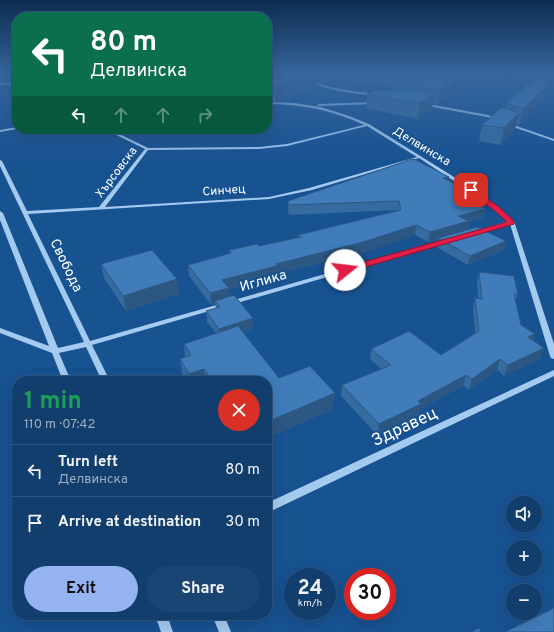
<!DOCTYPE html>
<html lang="en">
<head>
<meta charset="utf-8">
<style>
	body { margin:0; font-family:Overpass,sans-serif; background:#1a4572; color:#f1f3f6; height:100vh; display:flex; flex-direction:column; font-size:15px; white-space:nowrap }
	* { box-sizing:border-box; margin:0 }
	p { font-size:13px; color:#9caec2 }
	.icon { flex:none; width:22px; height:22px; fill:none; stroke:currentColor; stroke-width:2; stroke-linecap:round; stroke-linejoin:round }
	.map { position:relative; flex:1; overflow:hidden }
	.side { position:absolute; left:12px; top:376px; width:260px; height:244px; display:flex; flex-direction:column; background:#113e6d; border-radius:16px; box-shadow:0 4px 16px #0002,0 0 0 1px #305780 }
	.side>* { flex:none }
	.guide { position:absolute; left:12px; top:12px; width:260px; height:122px; border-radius:16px; box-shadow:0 4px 16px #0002,0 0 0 1px #305780; background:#0b6e4f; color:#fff; overflow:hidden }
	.buttons { position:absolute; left:506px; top:496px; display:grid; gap:8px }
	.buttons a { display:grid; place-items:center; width:36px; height:36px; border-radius:50%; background:#113e6d; box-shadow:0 4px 16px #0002,0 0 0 1px #305780; font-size:20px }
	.speed { position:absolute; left:284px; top:568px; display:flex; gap:8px; font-size:20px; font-weight:700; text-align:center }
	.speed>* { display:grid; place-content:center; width:52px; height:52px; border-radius:50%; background:#113e6d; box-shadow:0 4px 16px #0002,0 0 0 1px #305780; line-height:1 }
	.speed small { font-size:10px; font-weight:400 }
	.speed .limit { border:6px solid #d22; background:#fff; color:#111 }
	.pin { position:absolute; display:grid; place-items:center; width:34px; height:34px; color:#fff; margin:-17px; border-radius:8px; box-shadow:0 2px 6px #0006 }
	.me { position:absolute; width:44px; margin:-22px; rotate:74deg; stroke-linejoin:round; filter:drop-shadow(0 0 3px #0008) }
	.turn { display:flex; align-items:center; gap:14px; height:84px; padding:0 12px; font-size:18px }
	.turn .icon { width:52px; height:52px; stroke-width:2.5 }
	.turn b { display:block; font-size:28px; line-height:34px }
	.lanes { display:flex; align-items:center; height:38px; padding:0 12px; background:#0003; justify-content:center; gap:20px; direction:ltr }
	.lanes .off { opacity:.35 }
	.round { display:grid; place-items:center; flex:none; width:42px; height:42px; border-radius:21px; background:#1a4572 }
	.head { display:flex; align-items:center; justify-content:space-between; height:68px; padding:0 12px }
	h1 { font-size:24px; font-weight:700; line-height:30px; color:#1e9e55 }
	.action { display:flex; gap:8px; margin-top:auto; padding:8px 12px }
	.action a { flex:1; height:46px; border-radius:24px; background:#95b2f1; color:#111; font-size:16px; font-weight:700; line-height:46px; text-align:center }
	.action a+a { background:#1a4572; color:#f1f3f6 }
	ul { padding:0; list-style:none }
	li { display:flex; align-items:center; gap:12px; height:52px; padding:0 12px; border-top:1px solid #305780 }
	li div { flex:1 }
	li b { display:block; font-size:15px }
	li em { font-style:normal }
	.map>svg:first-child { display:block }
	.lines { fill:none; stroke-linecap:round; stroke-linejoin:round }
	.minor { fill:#a5caf0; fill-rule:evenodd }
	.wall { fill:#366b9f }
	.shaded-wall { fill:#2c5782 }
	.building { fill:#3f7cb9; stroke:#2c5782 }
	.route { fill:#e11d48; stroke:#92132f }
	.labels { text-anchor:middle; stroke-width:3.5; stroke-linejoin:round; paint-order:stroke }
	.far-street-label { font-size:12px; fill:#fff; stroke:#175291 }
	.street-label { font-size:14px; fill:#fff; stroke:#175291 }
	.near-street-label { font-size:17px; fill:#fff; stroke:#175291 }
</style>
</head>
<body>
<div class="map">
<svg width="554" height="632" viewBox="0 0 554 632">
	<rect width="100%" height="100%" fill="#175291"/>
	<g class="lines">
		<!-- minor -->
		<g class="minor">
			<path d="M300,73H303C314,87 343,89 360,92C366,93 373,93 379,95L377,96C355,93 314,91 300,73Z"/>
			<path d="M17,82V84L0,85V83Z"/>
			<path d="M267,102L294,103L321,107L349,116L369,124L462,182L514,221L554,344V359L551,358L550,356L510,224L477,234H473V232L508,221L472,193L419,158L312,190L269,199L28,214L90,341L444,240H448L449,241L448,242L92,345L110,381H102L86,347L59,353L71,381H63L52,353L0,333V328L49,346L0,220V211L3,213L58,348L84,342L0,166V160L2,161L27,211L99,207L145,149L104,129H109L148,148L259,147L287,144L364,125C333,110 301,104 267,104ZM367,126L417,157L309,188L269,197L105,207L148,150L259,149L287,146Z"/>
			<path d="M374,102L375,104L319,106L317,105L319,104Z"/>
			<path d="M423,103L488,115L501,120L499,121L487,117L422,105Z"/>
			<path d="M508,123L554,139V141L507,125L506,124Z"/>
			<path d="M17,127V129L0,132V130Z"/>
			<path d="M554,370V376L267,513V503Z"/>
			<path d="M155,615H167L173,632H161Z"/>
			<path d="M212,615H224L231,632H219Z"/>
		</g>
	</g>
	<!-- wall -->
	<g class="wall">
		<path d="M267,73H460L447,79H449L450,95L438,104L433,103L432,108L418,119L366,108L367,94L393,90V87L339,79L328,83L318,80L317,87L276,101L267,99Z"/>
		<path d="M544,98L519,125L516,124L515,129L500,145L479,141L482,125L505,108L506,103Z"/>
		<path d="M448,180L464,197L486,209L483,218L469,222L467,230L506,241L504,250L468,265L436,247L438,240L428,242L415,235L359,254L277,274V277L229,289V296L253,318V329L243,332L279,378L333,409L267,438V381H186L182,374L180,359L185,357L184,344L216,333L207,322L206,311L216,309L215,304L211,305L189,276L188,265L229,254V250L259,246L298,238V235L398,210L289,215L288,211V201Z"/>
		<path d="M101,264L179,294L126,311L104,278Z"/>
		<path d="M479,272L518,295L515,301L521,325L535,334L533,341L544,348L540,359L504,376L497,370L469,390L463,386L419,410L418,415L377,435L341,396L342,385L381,369L370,359L371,349L441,355L475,333L473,308L475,298H478L477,282Z"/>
	</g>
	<!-- shaded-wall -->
	<g class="shaded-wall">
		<path d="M318,73L317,87L276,101V86Z"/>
		<path d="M328,73H340L339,79L328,83Z"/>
		<path d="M430,73H460L426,87L424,76Z"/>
		<path d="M449,79L448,84L453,81L450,95L438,104L440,90L447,80Z"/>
		<path d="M548,84L544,98L519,125L523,109Z"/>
		<path d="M434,94L432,108L418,119L420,103Z"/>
		<path d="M519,113L515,129L500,145L504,128Z"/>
		<path d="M449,177L447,186L443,178Z"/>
		<path d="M466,189L464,198L455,192Z"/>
		<path d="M486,209L483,218L469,222L466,231L438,238V240L428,242L430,232L458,216Z"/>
		<path d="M416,225L415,235L359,254L277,274V277L229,289L230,299L215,301V304L211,305L210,293L222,280Z"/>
		<path d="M506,241L504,250L468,265L470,256Z"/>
		<path d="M177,279L179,294L126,311L123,296Z"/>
		<path d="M253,318V329L220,339L219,329Z"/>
		<path d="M535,334L531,345L528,337Z"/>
		<path d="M544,348L540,359L504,376L508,365Z"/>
		<path d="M500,359L497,370L469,390L472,379Z"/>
		<path d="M204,369L205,381H190L189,374Z"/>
		<path d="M466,375L463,386L419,410L418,415L377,435L379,424L418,401Z"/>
		<path d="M335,393L333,409L267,438V422Z"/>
	</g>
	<!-- building -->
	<g class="building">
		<path d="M267,73H318L276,86L267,84Z"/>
		<path d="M390,73H430L424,76L449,79L447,80L453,81L440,90L394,82L407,76Z"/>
		<path d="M539,75L548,84L523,109L506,103Z"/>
		<path d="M400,88L434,94L420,103L367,94L374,91L399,90Z"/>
		<path d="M502,107L519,113L504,128L482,125Z"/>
		<path d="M414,159L449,177L443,178L466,189L455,192L486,209L458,216L469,221L430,232L416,225L360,243L276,264L277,266L222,280L229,288L210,293L188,265L231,253L229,250L257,244L259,246L301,237L298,235L401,210L399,201L289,205L288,201L409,160Z"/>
		<path d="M477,227L506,241L470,256L438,238Z"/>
		<path d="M152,250L177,279L123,296L101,264Z"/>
		<path d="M479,272L514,276L518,295L514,294L521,325L535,334L528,337L544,348L508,365L500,359L472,379L466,375L418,401L421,404L379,424L342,385L391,365L371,349L409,331L441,355L479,331L475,298L482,299Z"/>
		<path d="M234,295L253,318L219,329L206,311L220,307L215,301Z"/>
		<path d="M238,326L279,378L310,366L335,393L267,422V381H212L204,369L189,374L180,359L191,355L184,344Z"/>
		<path d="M554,608V632H505Z"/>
		<path d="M479,628L481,632H472Z"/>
	</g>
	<!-- sky -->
	<linearGradient id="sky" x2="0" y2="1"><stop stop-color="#0d2d50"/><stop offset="0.45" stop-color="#36669d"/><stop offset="1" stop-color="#36669d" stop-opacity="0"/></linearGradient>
	<rect width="554" height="162" fill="url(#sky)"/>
	<!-- route -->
	<path class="route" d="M469,189H473L499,207L514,221V224L348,272L345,273L341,270L342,268L507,222L494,210L469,192Z"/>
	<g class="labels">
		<!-- far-street labels -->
		<g class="far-street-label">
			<text transform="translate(422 146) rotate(31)" y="4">Делвинска</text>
			<text transform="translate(116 172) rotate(-53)" y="4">Хърсовска</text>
			<text transform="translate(224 190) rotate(-4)" y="4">Синчец</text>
		</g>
		<!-- street labels -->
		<g class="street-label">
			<text transform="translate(67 265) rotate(64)" y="5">Свобода</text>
			<text transform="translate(263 280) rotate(-16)" y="5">Иглика</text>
		</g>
		<!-- near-street labels -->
		<g class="near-street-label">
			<text transform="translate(404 426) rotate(-25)" y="6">Здравец</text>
		</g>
	</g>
</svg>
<div class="buttons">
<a><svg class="icon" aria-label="sound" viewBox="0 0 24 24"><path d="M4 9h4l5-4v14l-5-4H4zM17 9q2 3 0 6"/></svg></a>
<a>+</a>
<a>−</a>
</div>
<div class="speed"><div>24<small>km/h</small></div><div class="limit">30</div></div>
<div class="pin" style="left:471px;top:190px;background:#d93025"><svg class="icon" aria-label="arrive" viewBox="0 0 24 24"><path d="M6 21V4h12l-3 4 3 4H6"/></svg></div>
<svg class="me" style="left:345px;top:270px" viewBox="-20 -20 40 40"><circle r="19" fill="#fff"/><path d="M0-13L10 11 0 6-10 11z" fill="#e11d48"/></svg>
<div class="guide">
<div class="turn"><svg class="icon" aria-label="left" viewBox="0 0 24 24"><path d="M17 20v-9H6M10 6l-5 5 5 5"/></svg><div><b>80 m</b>Делвинска</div></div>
<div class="lanes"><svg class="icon" aria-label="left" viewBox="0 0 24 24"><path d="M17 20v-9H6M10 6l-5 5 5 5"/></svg><svg class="icon off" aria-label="ahead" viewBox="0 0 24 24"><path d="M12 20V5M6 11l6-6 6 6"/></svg><svg class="icon off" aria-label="ahead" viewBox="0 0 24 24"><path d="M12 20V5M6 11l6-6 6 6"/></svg><svg class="icon off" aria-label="right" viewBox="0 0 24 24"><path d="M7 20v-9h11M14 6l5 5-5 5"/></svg></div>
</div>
<section class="side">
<div class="head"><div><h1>1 min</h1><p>110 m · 07:42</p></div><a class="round" style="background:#d93025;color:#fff"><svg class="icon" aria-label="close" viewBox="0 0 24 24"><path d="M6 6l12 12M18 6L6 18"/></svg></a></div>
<ul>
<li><svg class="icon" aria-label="left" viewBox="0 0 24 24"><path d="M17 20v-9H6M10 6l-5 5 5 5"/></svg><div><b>Turn left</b><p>Делвинска</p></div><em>80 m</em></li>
<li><svg class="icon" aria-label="arrive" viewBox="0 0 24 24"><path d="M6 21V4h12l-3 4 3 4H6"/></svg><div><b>Arrive at destination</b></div><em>30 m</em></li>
</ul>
<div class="action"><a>Exit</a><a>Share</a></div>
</section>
</div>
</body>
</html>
